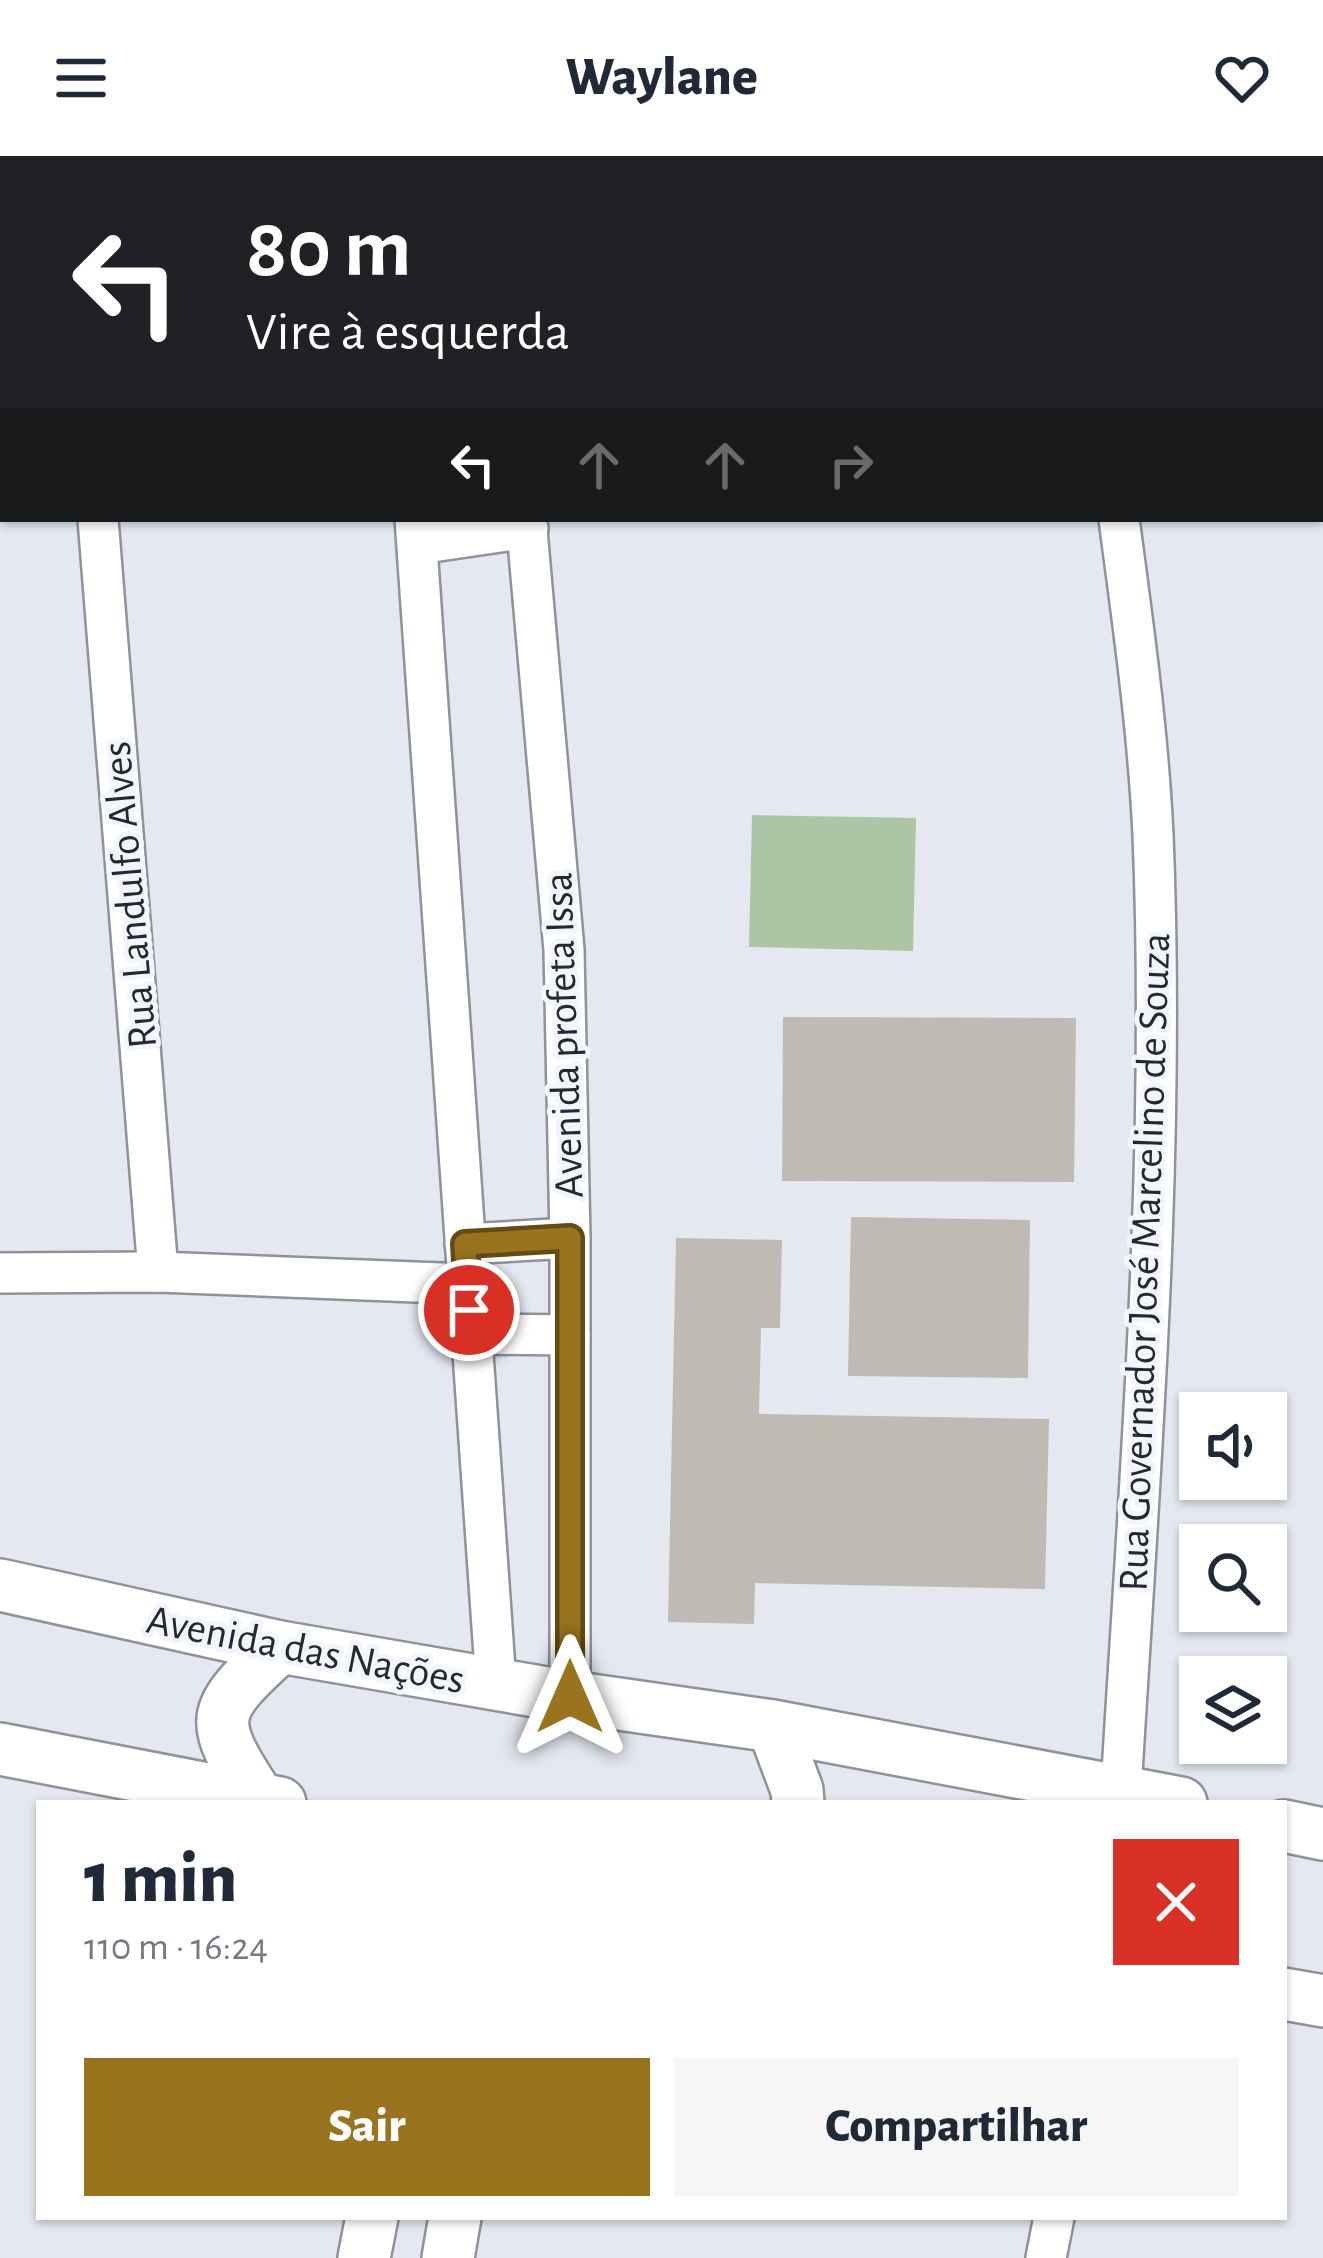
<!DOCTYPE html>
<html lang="pt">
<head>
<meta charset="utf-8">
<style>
	body { margin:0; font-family:"Alegreya Sans",sans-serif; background:#f6f6f7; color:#1f2937; height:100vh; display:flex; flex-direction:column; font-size:45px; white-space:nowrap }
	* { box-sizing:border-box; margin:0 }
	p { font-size:39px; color:#747a83 }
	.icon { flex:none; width:66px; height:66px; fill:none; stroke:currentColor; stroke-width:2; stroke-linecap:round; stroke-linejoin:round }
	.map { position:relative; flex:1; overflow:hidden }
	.details { position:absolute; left:36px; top:1644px; width:1251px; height:420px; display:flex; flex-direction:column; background:#fff; border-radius:0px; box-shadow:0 3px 9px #0004 }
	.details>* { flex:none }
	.top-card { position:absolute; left:0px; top:0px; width:1323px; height:366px; box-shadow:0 3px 9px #0004; background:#202124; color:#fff; overflow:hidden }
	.controls { position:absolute; left:1179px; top:1236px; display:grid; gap:24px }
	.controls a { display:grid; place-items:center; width:108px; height:108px; border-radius:0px; background:#fff; box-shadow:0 3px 9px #0004; font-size:60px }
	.pin { position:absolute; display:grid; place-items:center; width:102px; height:102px; color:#fff; margin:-51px; border:6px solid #fff; border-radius:50%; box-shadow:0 3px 12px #0007 }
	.me { position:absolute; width:132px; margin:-66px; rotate:0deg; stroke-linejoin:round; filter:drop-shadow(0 0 9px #0008) }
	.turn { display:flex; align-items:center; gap:42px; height:252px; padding:0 48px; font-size:54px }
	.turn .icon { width:156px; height:156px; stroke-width:2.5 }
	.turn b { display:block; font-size:84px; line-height:102px }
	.lanes { display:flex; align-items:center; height:114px; padding:0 48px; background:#0003; justify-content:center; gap:60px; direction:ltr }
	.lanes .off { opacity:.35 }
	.round { display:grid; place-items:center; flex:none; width:126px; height:126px; border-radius:0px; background:#f6f6f7 }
	.summary { display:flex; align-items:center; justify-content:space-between; height:204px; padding:0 48px }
	h1 { font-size:72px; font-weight:800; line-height:90px }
	.button { display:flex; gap:24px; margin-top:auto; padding:24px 48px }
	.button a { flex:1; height:138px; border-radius:0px; background:#99731e; color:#fff; font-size:48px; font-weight:800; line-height:138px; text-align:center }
	.button a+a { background:#f6f6f7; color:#1f2937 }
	header { display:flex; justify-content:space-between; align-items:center; height:156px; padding:0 48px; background:#fff; font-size:54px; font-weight:800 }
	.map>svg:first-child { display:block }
	.green { fill:#acc6a5 }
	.building { fill:#c0bab4 }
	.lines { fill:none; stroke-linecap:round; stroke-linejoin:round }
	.minor-casing { stroke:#90929a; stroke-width:44 }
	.tertiary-casing { stroke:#90929a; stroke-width:56 }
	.minor { stroke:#fff; stroke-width:39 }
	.tertiary { stroke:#fff; stroke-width:51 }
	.route-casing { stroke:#634b14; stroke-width:30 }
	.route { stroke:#99731e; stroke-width:21 }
	.labels { text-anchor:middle; stroke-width:10; stroke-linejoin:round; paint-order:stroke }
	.street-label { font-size:42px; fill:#27282b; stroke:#f3f5fe }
</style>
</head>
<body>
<header><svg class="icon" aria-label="menu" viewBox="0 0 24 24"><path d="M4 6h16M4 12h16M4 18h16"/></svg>Waylane<svg class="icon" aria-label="heart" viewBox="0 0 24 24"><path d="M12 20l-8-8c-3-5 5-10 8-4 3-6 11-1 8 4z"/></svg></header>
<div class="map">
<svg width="1323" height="2102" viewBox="0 0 1323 2102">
	<rect width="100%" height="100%" fill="#e5e8f0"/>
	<!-- green -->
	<path class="green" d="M752,659L916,662L913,795L749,791Z"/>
	<!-- building -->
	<g class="building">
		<path d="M783,861L1076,862L1074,1026L782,1025Z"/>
		<path d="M851,1061L1030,1064L1028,1222L848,1220Z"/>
		<path d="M676,1082L782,1084L780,1172H761L759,1258L1049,1263L1045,1433L755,1427L754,1468L668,1466Z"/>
	</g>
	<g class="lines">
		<!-- minor casing -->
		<g class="minor-casing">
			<g id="minor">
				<path d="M21,0L23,3"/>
				<path d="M350,0L351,3"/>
				<path d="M441,0L443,3"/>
				<path d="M1055,0V3"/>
				<path d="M487,3L498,0"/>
				<path d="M0,130L3,129"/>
				<path d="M98,363L158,1116"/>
				<path d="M415,363L496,1528"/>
				<path d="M526,363L564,794L570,1082V1541"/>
				<path d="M1119,363C1133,468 1148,574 1153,679C1166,997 1140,1316 1121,1634"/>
				<path d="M418,388L528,372"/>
				<path d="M465,1088L570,1082"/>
				<path d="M0,1117L158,1116L467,1128"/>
				<path d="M471,1178L570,1179"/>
				<path d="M1046,2102L1054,2061"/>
			</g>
		</g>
		<!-- tertiary casing -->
		<g class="tertiary-casing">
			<g id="tertiary">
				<path d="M0,1429L280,1491L570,1541L773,1570L1181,1647"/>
				<path d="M773,1570L797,1634L798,1647"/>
				<path d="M0,1593L280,1647"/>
				<path d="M260,1644C206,1562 209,1556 280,1491"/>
				<path d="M1284,1670L1323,1678"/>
				<path d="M1284,1838L1323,1845"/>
				<path d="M364,2102L372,2061"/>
				<path d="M448,2102L455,2061"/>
			</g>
		</g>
		<!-- minor -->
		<use href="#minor" class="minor"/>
		<!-- tertiary -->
		<use href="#tertiary" class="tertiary"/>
	</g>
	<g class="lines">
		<!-- route casing -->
		<g class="route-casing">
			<path id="route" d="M469,1154L465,1088L570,1082V1541"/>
		</g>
		<!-- route -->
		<use href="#route" class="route"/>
	</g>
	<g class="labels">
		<!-- street labels -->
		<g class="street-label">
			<text transform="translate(128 739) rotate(-95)" y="15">Rua Landulfo Alves</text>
			<text transform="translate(562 879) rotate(-92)" y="15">Avenida profeta Issa</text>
			<text transform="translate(1143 1106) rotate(-88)" y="15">Rua Governador José Marcelino de Souza</text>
			<text transform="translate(306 1492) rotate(11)" y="15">Avenida das Nações</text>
		</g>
	</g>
</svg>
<div class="controls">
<a><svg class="icon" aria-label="sound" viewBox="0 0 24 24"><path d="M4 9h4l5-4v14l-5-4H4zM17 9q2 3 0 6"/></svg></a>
<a><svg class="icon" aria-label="search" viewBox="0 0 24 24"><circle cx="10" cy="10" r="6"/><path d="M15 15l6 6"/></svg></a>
<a><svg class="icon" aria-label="layers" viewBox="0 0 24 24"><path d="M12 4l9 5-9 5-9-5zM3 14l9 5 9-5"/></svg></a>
</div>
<div class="pin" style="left:469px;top:1154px;background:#d93025"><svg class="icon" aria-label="arrive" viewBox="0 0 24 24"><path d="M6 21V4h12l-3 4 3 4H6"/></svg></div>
<svg class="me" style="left:570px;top:1541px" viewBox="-20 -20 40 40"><path d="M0-17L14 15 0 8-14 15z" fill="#99731e" stroke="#fff" stroke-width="4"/></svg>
<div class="top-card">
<div class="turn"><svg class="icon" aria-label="left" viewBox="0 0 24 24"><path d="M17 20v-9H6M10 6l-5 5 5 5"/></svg><div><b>80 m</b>Vire à esquerda</div></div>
<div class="lanes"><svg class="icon" aria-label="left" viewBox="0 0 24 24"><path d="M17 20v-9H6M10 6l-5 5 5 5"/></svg><svg class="icon off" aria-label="ahead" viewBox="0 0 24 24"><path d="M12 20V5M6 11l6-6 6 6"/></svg><svg class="icon off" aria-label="ahead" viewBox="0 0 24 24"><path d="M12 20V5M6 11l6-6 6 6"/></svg><svg class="icon off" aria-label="right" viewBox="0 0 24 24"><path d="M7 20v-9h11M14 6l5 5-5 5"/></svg></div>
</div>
<section class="details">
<div class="summary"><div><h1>1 min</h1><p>110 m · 16:24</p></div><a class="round" style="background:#d93025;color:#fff"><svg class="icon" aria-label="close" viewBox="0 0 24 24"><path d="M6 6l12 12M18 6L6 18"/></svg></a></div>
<div class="button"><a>Sair</a><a>Compartilhar</a></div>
</section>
</div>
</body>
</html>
